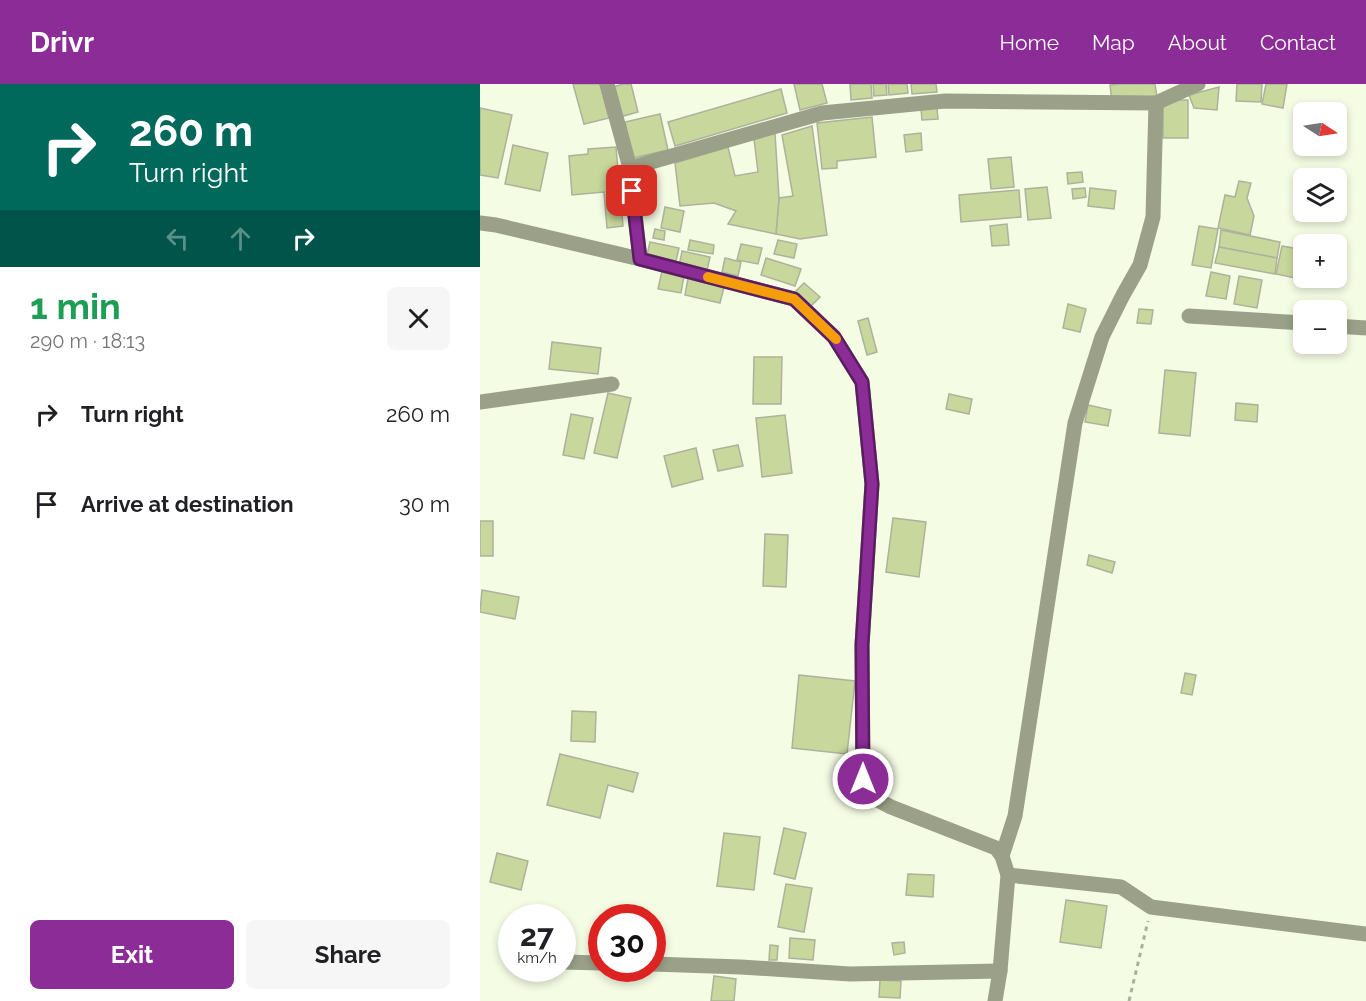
<!DOCTYPE html>
<html lang="en">
<head>
<meta charset="utf-8">
<style>
	body { margin:0; font-family:Raleway,sans-serif; background:#f6f6f6; color:#202124; height:100vh; display:flex; flex-direction:column; font-size:22px; white-space:nowrap }
	* { box-sizing:border-box; margin:0 }
	p { font-size:20px; color:#757577 }
	.icon { flex:none; width:33px; height:33px; fill:none; stroke:currentColor; stroke-width:2; stroke-linecap:round; stroke-linejoin:round }
	.map { position:relative; flex:1; overflow:hidden }
	.drawer { display:flex; flex-direction:column; background:#fff; width:480px }
	.drawer>* { flex:none }
	.banner { background:#00695c; color:#fff; overflow:hidden }
	.needle { width:39px; rotate:102deg }
	.fabs { position:absolute; left:813px; top:18px; display:grid; gap:12px }
	.fabs a { display:grid; place-items:center; width:54px; height:54px; border-radius:9px; background:#fff; box-shadow:0 3px 9px #0003; font-size:30px }
	.speed { position:absolute; left:18px; top:820px; display:flex; gap:12px; font-size:30px; font-weight:700; text-align:center }
	.speed>* { display:grid; place-content:center; width:78px; height:78px; border-radius:50%; background:#fff; box-shadow:0 3px 9px #0003; line-height:1 }
	.speed small { font-size:15px; font-weight:400 }
	.speed .limit { border:9px solid #d22; background:#fff; color:#111 }
	.pin { position:absolute; display:grid; place-items:center; width:51px; height:51px; color:#fff; margin:-26px; border-radius:12px; box-shadow:0 3px 9px #0006 }
	.me { position:absolute; width:66px; margin:-33px; rotate:0deg; stroke-linejoin:round; filter:drop-shadow(0 0 4px #0008) }
	.turn { display:flex; align-items:center; gap:21px; height:126px; padding:0 30px; font-size:27px }
	.turn .icon { width:78px; height:78px; stroke-width:2.5 }
	.turn b { display:block; font-size:42px; line-height:51px }
	.lanes { display:flex; align-items:center; height:57px; padding:0 30px; background:#0003; justify-content:center; gap:30px; direction:ltr }
	.lanes .off { opacity:.35 }
	.round { display:grid; place-items:center; flex:none; width:63px; height:63px; border-radius:9px; background:#f6f6f6 }
	.summary { display:flex; align-items:center; justify-content:space-between; height:102px; padding:0 30px }
	h1 { font-size:36px; font-weight:700; line-height:45px; color:#1e9e55 }
	.action { display:flex; gap:12px; margin-top:auto; padding:12px 30px }
	.action a { flex:1; height:69px; border-radius:9px; background:#8c2c96; color:#fff; font-size:24px; font-weight:700; line-height:69px; text-align:center }
	.action a+a { background:#f6f6f6; color:#202124 }
	ul { padding:0; list-style:none }
	li { display:flex; align-items:center; gap:18px; height:90px; padding:0 30px }
	li div { flex:1 }
	li b { display:block; font-size:22px }
	li em { font-style:normal }
	header { display:flex; align-items:center; gap:36px; box-sizing:border-box; height:84px; padding:0 30px; background:#8c2c96; color:#fff }
	header strong { font-size:28px }
	nav { display:flex; gap:33px; margin-inline-start:auto; font-size:21px }
	main { display:flex; flex:1; min-height:0 }
	.map>svg:first-child { display:block }
	.building { fill:#c8d79b; stroke:#acb29c; stroke-width:1.5 }
	.lines { fill:none; stroke-linecap:round; stroke-linejoin:round }
	.path { stroke:#abb09d; stroke-width:3; stroke-dasharray:4.5 4.5; stroke-linecap:butt }
	.minor { stroke:#9aa188; stroke-width:15 }
	.route-casing { stroke:#5b1d62; stroke-width:15 }
	.route { stroke:#8c2c96; stroke-width:10 }
	.slow { stroke:#f59e0b; stroke-width:10 }
</style>
</head>
<body>
<header>
<strong>Drivr</strong>
<nav><a>Home</a><a>Map</a><a>About</a><a>Contact</a></nav>
</header>
<main>
<section class="drawer">
<div class="banner">
<div class="turn"><svg class="icon" aria-label="right" viewBox="0 0 24 24"><path d="M7 20v-9h11M14 6l5 5-5 5"/></svg><div><b>260 m</b>Turn right</div></div>
<div class="lanes"><svg class="icon off" aria-label="left" viewBox="0 0 24 24"><path d="M17 20v-9H6M10 6l-5 5 5 5"/></svg><svg class="icon off" aria-label="ahead" viewBox="0 0 24 24"><path d="M12 20V5M6 11l6-6 6 6"/></svg><svg class="icon" aria-label="right" viewBox="0 0 24 24"><path d="M7 20v-9h11M14 6l5 5-5 5"/></svg></div>
</div>
<div class="summary"><div><h1>1 min</h1><p>290 m · 18:13</p></div><a class="round"><svg class="icon" aria-label="close" viewBox="0 0 24 24"><path d="M6 6l12 12M18 6L6 18"/></svg></a></div>
<ul>
<li><svg class="icon" aria-label="right" viewBox="0 0 24 24"><path d="M7 20v-9h11M14 6l5 5-5 5"/></svg><div><b>Turn right</b></div><em>260 m</em></li>
<li><svg class="icon" aria-label="arrive" viewBox="0 0 24 24"><path d="M6 21V4h12l-3 4 3 4H6"/></svg><div><b>Arrive at destination</b></div><em>30 m</em></li>
</ul>
<div class="action"><a>Exit</a><a>Share</a></div>
</section>
<div class="map">
<svg width="886" height="917" viewBox="0 0 886 917">
	<rect width="100%" height="100%" fill="#f5fce4"/>
	<!-- building -->
	<g class="building">
		<path d="M93,0H120L129,34L104,40Z"/>
		<path d="M143,0H151L158,28L140,33L133,3Z"/>
		<path d="M314,0H342L347,19L320,26Z"/>
		<path d="M370,0H391L392,14L371,16Z"/>
		<path d="M393,0H406L407,11L394,12Z"/>
		<path d="M408,0H427L428,9L409,11Z"/>
		<path d="M431,0H456L457,8L432,10Z"/>
		<path d="M639,0H675L677,13L632,18L630,1Z"/>
		<path d="M757,0H782L781,18L756,17Z"/>
		<path d="M786,0H807L803,24L782,20Z"/>
		<path d="M739,3L737,26L714,24L709,11Z"/>
		<path d="M301,5L307,29L195,62L188,38Z"/>
		<rect x="683" y="16" width="25" height="38"/>
		<path d="M0,24L32,31L18,94L0,91Z"/>
		<path d="M457,24L458,35L442,36L441,25Z"/>
		<path d="M180,30L188,66L153,74L145,38Z"/>
		<path d="M392,33L396,73L357,77V84L342,85L337,39Z"/>
		<path d="M332,42L347,151L320,155L296,150L299,114L313,112L302,51Z"/>
		<path d="M295,49L299,114L296,150L248,140L256,127L234,119L200,122L195,79L248,63L255,92L278,88L274,55Z"/>
		<path d="M441,49L442,66L426,68L424,51Z"/>
		<path d="M33,61L68,69L60,107L25,100Z"/>
		<path d="M136,63L143,142L127,144L124,108L92,111L89,72L108,70V65Z"/>
		<path d="M531,73L534,103L511,105L508,75Z"/>
		<path d="M602,88L603,98L588,100L587,89Z"/>
		<path d="M759,97L771,99L767,114L774,132L770,151L738,144L745,111L755,113Z"/>
		<path d="M567,103L571,134L548,136L545,105Z"/>
		<path d="M605,104L606,113L593,115L592,105Z"/>
		<path d="M610,104L636,107L634,125L608,122Z"/>
		<path d="M539,106L541,133L481,138L479,111Z"/>
		<path d="M185,123L204,127L200,148L181,144Z"/>
		<path d="M527,140L529,161L512,162L510,142Z"/>
		<path d="M719,142L738,145L731,184L712,181Z"/>
		<path d="M175,145L185,147L184,156L173,154Z"/>
		<path d="M741,146L800,158L797,174L739,163Z"/>
		<path d="M210,156L234,161L233,170L208,166Z"/>
		<path d="M298,156L317,160L314,174L294,170Z"/>
		<path d="M170,158L199,164L196,177L167,171Z"/>
		<path d="M261,160L282,164L278,180L257,176Z"/>
		<path d="M802,162L824,166V194H830L829,197L796,190Z"/>
		<path d="M739,163L797,174L795,190L735,179Z"/>
		<path d="M202,167L230,173L227,187L199,182Z"/>
		<path d="M245,174L261,178L258,192L242,188Z"/>
		<path d="M286,174L321,185L315,202L281,191Z"/>
		<path d="M182,187L204,192L201,209L178,205Z"/>
		<path d="M731,188L750,192L746,215L726,212Z"/>
		<path d="M759,192L782,196L777,224L754,220Z"/>
		<path d="M208,194L244,203L240,219L205,211Z"/>
		<path d="M324,199L340,213L329,224L314,209Z"/>
		<path d="M588,220L606,225L600,248L583,244Z"/>
		<path d="M659,225L673,226L671,240L657,239Z"/>
		<path d="M388,234L397,268L387,271L378,237Z"/>
		<path d="M72,258L121,264L118,290L69,285Z"/>
		<path d="M274,273H302L301,320H273Z"/>
		<path d="M685,286L716,289L710,352L679,349Z"/>
		<path d="M128,309L151,314L137,374L114,369Z"/>
		<path d="M469,310L492,315L489,330L466,325Z"/>
		<path d="M756,319L778,321L777,338L755,336Z"/>
		<path d="M608,321L631,326L628,342L605,338Z"/>
		<path d="M91,330L113,334L104,375L83,371Z"/>
		<path d="M305,331L312,389L282,393L276,334Z"/>
		<path d="M258,361L263,382L238,387L233,366Z"/>
		<path d="M216,364L223,395L192,403L184,372Z"/>
		<path d="M413,434L446,438L439,493L406,488Z"/>
		<rect x="0" y="437" width="13" height="35"/>
		<path d="M285,450L308,451L306,503L283,502Z"/>
		<path d="M609,471L635,478L632,489L607,481Z"/>
		<path d="M2,506L39,513L35,535L0,528Z"/>
		<path d="M705,589L716,591L712,611L701,609Z"/>
		<path d="M319,591L375,597L367,670L312,664Z"/>
		<path d="M92,627L116,628L115,658L91,657Z"/>
		<path d="M80,670L158,689L153,708L128,701L120,734L67,721Z"/>
		<path d="M304,744L326,749L315,795L294,790Z"/>
		<path d="M244,749L280,753L274,806L237,802Z"/>
		<path d="M17,769L48,777L41,806L10,798Z"/>
		<path d="M428,790L454,791L453,813L426,811Z"/>
		<path d="M306,800L332,804L324,848L298,843Z"/>
		<path d="M586,816L627,822L621,864L580,858Z"/>
		<path d="M310,854L335,856L333,876L309,874Z"/>
		<path d="M424,858L425,869L414,871L412,859Z"/>
		<path d="M290,861L298,862L297,876H289Z"/>
		<path d="M234,892L256,895L254,917H231Z"/>
		<path d="M400,896L421,897L420,914L399,913Z"/>
	</g>
	<g class="lines">
		<!-- path -->
		<path class="path" d="M649,917L668,837"/>
		<!-- minor -->
		<g class="minor">
			<path d="M127,0L150,84L160,175"/>
			<path d="M150,84L342,29L465,17L676,19L718,0"/>
			<path d="M0,139L16,141L160,175L314,215L354,253L382,298L392,400L382,561L383,695L394,714L411,723L516,764L522,772L528,791L520,887L515,917"/>
			<path d="M709,232L824,239"/>
			<path d="M856,242L886,244"/>
			<path d="M0,318L132,300"/>
			<path d="M522,772L535,732L595,339L622,253L643,211L660,181L673,133L676,19"/>
			<path d="M528,791L641,803L671,823L886,850"/>
			<path d="M82,878L122,879"/>
			<path d="M172,880L261,883L370,890L520,887"/>
		</g>
	</g>
	<g class="lines">
		<!-- route casing -->
		<g class="route-casing">
			<path id="route" d="M152,107L160,175L314,215L354,253L382,298L392,400L382,561L383,695"/>
		</g>
		<!-- route -->
		<use href="#route" class="route"/>
		<!-- slow -->
		<path class="slow" d="M228,193L314,215L356,255"/>
	</g>
</svg>
<div class="fabs">
<a><svg class="needle" viewBox="-14 -14 28 28"><path d="M0-13l5 13h-10z" fill="#e53935"/><path d="M0 13l5-13h-10z" fill="#757577"/></svg></a>
<a><svg class="icon" aria-label="layers" viewBox="0 0 24 24"><path d="M12 4l9 5-9 5-9-5zM3 14l9 5 9-5"/></svg></a>
<a>+</a>
<a>−</a>
</div>
<div class="speed"><div>27<small>km/h</small></div><div class="limit">30</div></div>
<div class="pin" style="left:152px;top:107px;background:#d93025"><svg class="icon" aria-label="arrive" viewBox="0 0 24 24"><path d="M6 21V4h12l-3 4 3 4H6"/></svg></div>
<svg class="me" style="left:383px;top:695px" viewBox="-20 -20 40 40"><circle r="17" fill="#8c2c96" stroke="#fff" stroke-width="3"/><path d="M0-11L8 9 0 5-8 9z" fill="#fff"/></svg>
</div>
</main>
</body>
</html>
